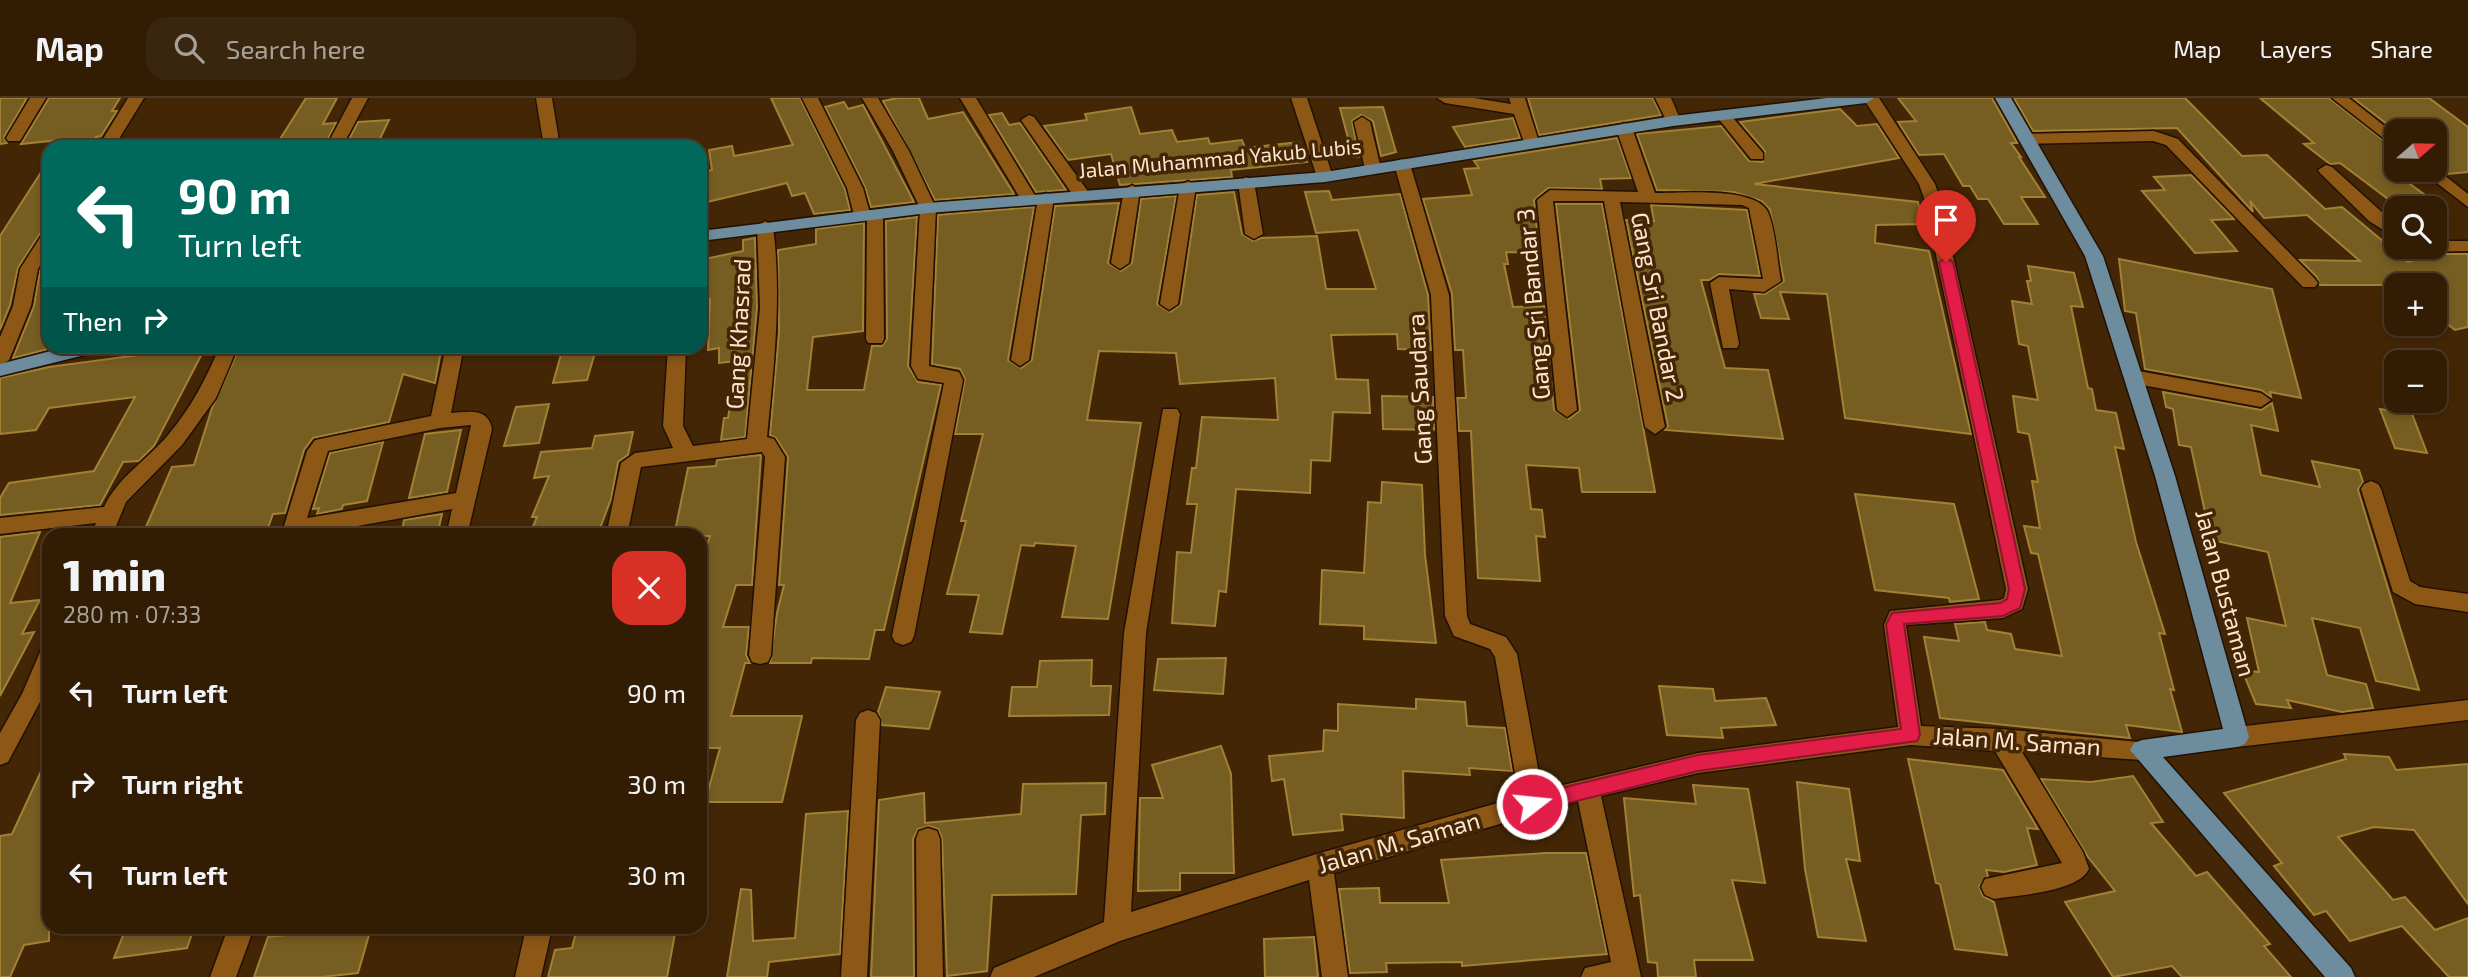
<!DOCTYPE html>
<html lang="en">
<head>
<meta charset="utf-8">
<style>
	body { margin:0; font-family:"Exo 2",sans-serif; background:#3a250e; color:#f1f3f6; height:100vh; display:flex; flex-direction:column; font-size:26px; white-space:nowrap }
	* { box-sizing:border-box; margin:0 }
	p { font-size:23px; color:#a8a19a }
	.icon { flex:none; width:38px; height:38px; fill:none; stroke:currentColor; stroke-width:2; stroke-linecap:round; stroke-linejoin:round }
	.map { position:relative; flex:1; overflow:hidden }
	.drawer { position:absolute; left:42px; top:430px; width:665px; height:406px; display:flex; flex-direction:column; background:#321c04; border-radius:21px; box-shadow:0 4px 10px #0003,0 0 0 2px #4d3a26 }
	.drawer>* { flex:none }
	.hud { position:absolute; left:42px; top:42px; width:665px; height:214px; border-radius:21px; box-shadow:0 4px 10px #0003,0 0 0 2px #4d3a26; background:#00695c; color:#fff; overflow:hidden }
	.needle { width:46px; rotate:70deg }
	.fabs { position:absolute; left:2384px; top:21px; display:grid; gap:14px }
	.fabs a { display:grid; place-items:center; width:63px; height:63px; border-radius:14px; background:#321c04; box-shadow:0 4px 10px #0003,0 0 0 2px #4d3a26; font-size:35px }
	.pin { position:absolute; display:grid; place-items:center; width:60px; height:60px; color:#fff; margin:-72px -30px; border-radius:50% 50% 50% 0; rotate:-45deg; box-shadow:0 0 7px #0007 }
	.pin .icon { rotate:45deg }
	.me { position:absolute; width:77px; margin:-38px; rotate:74deg; stroke-linejoin:round; filter:drop-shadow(0 0 5px #0008) }
	.turn { display:flex; align-items:center; gap:24px; height:147px; padding:0 21px; font-size:32px }
	.turn .icon { width:91px; height:91px; stroke-width:2.5 }
	.turn b { display:block; font-size:49px; line-height:60px }
	.then { display:flex; align-items:center; height:66px; padding:0 21px; background:#0003; gap:14px; font-size:26px }
	.round { display:grid; place-items:center; flex:none; width:74px; height:74px; border-radius:21px; background:#3a250e }
	.head { display:flex; align-items:center; justify-content:space-between; height:119px; padding:0 21px }
	h1 { font-size:42px; font-weight:800; line-height:52px }
	ul { padding:0; list-style:none }
	li { display:flex; align-items:center; gap:21px; height:91px; padding:0 21px }
	li div { flex:1 }
	li b { display:block; font-size:26px }
	li em { font-style:normal }
	header { display:flex; align-items:center; gap:42px; box-sizing:border-box; height:98px; padding:0 35px; background:#321c04; border-bottom:2px solid #4d3a26 }
	header strong { font-size:33px }
	nav { display:flex; gap:38px; margin-inline-start:auto; font-size:24px }
	.search { width:490px; height:63px; background:#3a250e; display:flex; align-items:center; gap:18px; box-sizing:border-box; padding:0 24px; border-radius:21px; color:#a8a19a; font-size:26px }
	.map>svg:first-child { display:block }
	.building { fill:#765d21; stroke:#a38134; stroke-width:2 }
	.lines { fill:none; stroke-linecap:round; stroke-linejoin:round }
	.minor-casing { stroke:#221101; stroke-width:3 }
	.major-casing { stroke:#221101; stroke-width:3 }
	.minor { fill:#8d5716; fill-rule:evenodd }
	.major { fill:#6d8c9e; fill-rule:evenodd }
	.route { fill:#e11d48; stroke:#92132f; stroke-width:2 }
	.labels { text-anchor:middle; stroke-width:7; stroke-linejoin:round; paint-order:stroke }
	.far-street-label { font-size:21px; fill:#fde4cd; stroke:#432605 }
	.street-label { font-size:24px; fill:#fde4cd; stroke:#432605 }
</style>
</head>
<body>
<header>
<strong>Map</strong>
<div class="search"><svg class="icon" aria-label="search" viewBox="0 0 24 24"><circle cx="10" cy="10" r="6"/><path d="M15 15l6 6"/></svg>Search here</div>
<nav><a>Map</a><a>Layers</a><a>Share</a></nav>
</header>
<div class="map">
<svg width="2468" height="879" viewBox="0 0 2468 879">
	<rect width="100%" height="100%" fill="#432605"/>
	<!-- building -->
	<g class="building">
		<path d="M0,0H27L4,39L7,45L0,46Z"/>
		<path d="M49,0H120L112,13H117L101,38L96,39L90,49H55L60,42L21,46Z"/>
		<path d="M306,0H337L323,26L336,25L324,49H275Z"/>
		<path d="M771,0H800L845,91L850,112L814,116L805,95L792,98L787,85L703,105L700,74L712,72L709,52L732,48L734,58L793,47Z"/>
		<path d="M898,0H919L928,21L963,14L1014,96L935,102L883,3Z"/>
		<path d="M1528,0H1653L1661,17L1539,37Z"/>
		<path d="M1898,0H1992L2015,41L2017,45H2011L2021,59H2019L2045,99H2021L2038,126H2004L1988,101H1978L1970,88H1963L1944,56L1919,57L1898,24L1916,23Z"/>
		<path d="M2014,0H2185L2242,58L2267,57L2325,111L2342,109L2408,164L2441,156H2468V229L2455,232L2434,216V187H2396V191L2391,187H2320L2317,179L2300,162L2360,163L2307,117L2264,120L2250,103L2253,114L2177,30L2033,33Z"/>
		<path d="M2260,0H2329L2396,52V72H2418L2425,79L2407,81L2413,85L2410,86L2443,110H2400L2340,65L2330,66L2304,46L2314,45Z"/>
		<path d="M2353,0H2429L2468,29V74L2447,76L2434,67V33H2396Z"/>
		<path d="M844,4L848,11L863,7L914,104L871,109L865,89L825,9Z"/>
		<path d="M1131,9L1140,36L1172,32L1177,44L1208,40L1210,46L1242,42L1245,50L1299,44L1307,64L1231,72L1232,79L1120,87L1111,56L1068,62L1044,28L1087,22L1085,16Z"/>
		<path d="M1383,9L1396,54L1381,58L1373,23L1361,17L1352,23L1359,59H1353L1340,10Z"/>
		<path d="M1840,11L1857,28L1877,26L1899,60L1754,86L1918,104L1923,126L1876,127L1875,145L1929,153L1971,336L1845,320L1827,196L1780,194L1789,221L1761,220L1754,196H1765L1784,183L1770,112L1762,103L1734,94L1657,92L1637,36L1721,28L1749,63L1763,64L1765,53L1740,24Z"/>
		<path d="M1002,15L1009,27L1020,25L1066,92L1036,94L989,17Z"/>
		<path d="M1513,20L1520,40L1465,49L1453,29Z"/>
		<path d="M389,22L376,49H345L358,24Z"/>
		<path d="M1617,40L1631,80L1600,81L1602,91L1548,90L1534,102L1539,155L1506,154L1508,166H1504L1513,209L1544,208L1554,312L1569,321L1580,312L1556,106H1602L1655,394H1582L1579,370L1526,367L1531,411L1542,412L1545,439L1536,438L1540,483L1478,480L1471,333H1459L1457,300H1466L1463,252H1455L1452,196L1423,101L1472,97L1464,71L1479,70L1474,63Z"/>
		<path d="M49,62V132L41,134L18,170L10,207L0,232V138Z"/>
		<path d="M2191,77L2234,121L2211,122L2237,153L2195,155L2142,93L2165,92L2154,79Z"/>
		<path d="M1329,93L1332,102L1400,96L1428,197L1431,252L1398,251L1397,236L1331,237L1336,281L1368,282L1370,315L1333,314L1330,363L1311,362L1310,395L1236,391L1226,494L1219,493L1215,528L1172,525L1177,454L1191,455L1197,406H1187L1192,370H1196L1202,319L1278,322L1275,280L1180,286L1176,255L1099,253L1087,322L1141,325L1108,521L1062,519L1076,448L1035,445L1034,448L1021,447L1002,536L970,534L979,497L947,496L966,423H961L983,336H955L965,281L960,271L932,266L938,117L1034,109L1008,262L1021,270L1032,262L1055,108L1119,105L1108,165L1121,173L1132,165L1141,101L1176,98L1157,206L1170,214L1181,206L1197,97L1234,94L1242,136L1253,143L1261,140L1317,138L1326,191H1376L1358,132L1316,135L1305,94Z"/>
		<path d="M1651,107L1747,112L1760,178L1719,176L1709,182H1701L1725,270L1768,272L1783,341L1665,332L1668,328L1626,122L1654,123Z"/>
		<path d="M917,119L908,268L918,284L941,287L884,532H875L869,561L812,560L811,565H770L777,515L784,487H779L788,359L776,340L770,337L779,234L778,152L816,146V131L864,125L863,233L813,239L807,292H864L872,248H882L887,241L886,123Z"/>
		<path d="M755,140L757,210L745,339L721,342L724,320H728L737,263L719,265V250L708,252L710,201L700,202V162L743,153V142Z"/>
		<path d="M49,158V251L13,260L34,208L40,172Z"/>
		<path d="M2119,161L2272,191L2301,300L2270,294L2271,299L2261,292L2145,271L2136,215L2125,213Z"/>
		<path d="M2028,168L2074,175L2083,209L2071,208L2088,290L2092,291L2096,312L2116,315L2124,351L2115,349L2136,444L2165,536L2159,535L2174,592L2170,591L2182,634L2126,627L2130,640L1940,620L1924,539L1959,543L1955,526L1985,524L1987,532L2011,536L2015,551L2062,558L2038,456L2031,455L2024,428L2040,430L2032,383L2038,384L2029,336L2018,334L2013,298L2038,302L2028,248L2019,246L2012,203L2032,206L2027,183H2031Z"/>
		<path d="M206,248L154,348L139,363L123,364L100,407L0,417V400L9,385L94,373L135,299L49,310L36,332L0,336V280L49,269Z"/>
		<path d="M240,248H442L435,285L403,276L389,324L313,340L304,352L285,415L273,416L265,438H230L232,432L142,438L172,369L194,367L212,310Z"/>
		<path d="M596,251L587,282L553,285L562,253Z"/>
		<path d="M2163,294L2261,312L2272,305L2278,333L2251,327L2261,377L2320,389L2312,363L2359,372L2363,384L2358,392L2419,592L2376,583L2360,530L2312,520L2327,577L2366,586L2373,610L2342,614L2287,602L2291,610L2256,606L2242,572L2259,574L2247,520L2286,528L2268,454L2211,442L2191,349L2179,347L2173,311L2166,309Z"/>
		<path d="M1382,298L1433,299L1434,332L1383,331Z"/>
		<path d="M549,306L539,345L504,348L516,309Z"/>
		<path d="M2380,311L2412,316L2427,355L2395,350Z"/>
		<path d="M461,332L447,394L409,400L425,336Z"/>
		<path d="M633,334L628,357L618,364L611,401L597,438H529L537,419H532L549,378L534,380L541,354L592,350L595,338Z"/>
		<path d="M383,344L367,403L343,407L342,411L317,416L319,410L313,411L330,355Z"/>
		<path d="M761,357L752,487H736L723,529H749L746,557L750,565H745L731,618H802L782,704H705L720,650H700V468L710,438H674L688,370L716,368L717,362Z"/>
		<path d="M1382,384L1422,387L1425,457L1436,545L1364,541V528L1320,526L1322,472L1364,475L1368,404L1381,405Z"/>
		<path d="M1855,396L1954,406L1979,501L1950,504L1949,500L1875,492Z"/>
		<path d="M442,416L437,438H401L404,422Z"/>
		<path d="M40,434L10,505L40,502L22,536L34,534L0,598V439Z"/>
		<path d="M1226,560L1223,596L1154,592L1158,561Z"/>
		<path d="M1092,562L1091,588H1111L1109,617L1009,618L1012,589H1037L1040,563Z"/>
		<path d="M1659,588L1713,591L1715,603L1766,600L1776,627L1721,630L1723,640L1667,637Z"/>
		<path d="M886,589L940,594L929,631L882,627L878,614Z"/>
		<path d="M1416,601L1465,604L1467,628L1505,630L1512,673L1469,670L1470,677L1403,673L1404,720L1341,716L1343,732L1293,737L1284,681L1272,683L1269,658L1323,653L1324,632L1338,633V606L1416,611Z"/>
		<path d="M1221,648L1231,676L1234,775H1180V792L1138,793L1140,700H1163L1152,667Z"/>
		<path d="M49,656V843L24,847L10,879H0V738L12,736Z"/>
		<path d="M2344,656L2389,659L2396,672L2468,666V806L2414,732L2374,729L2338,739L2393,802L2405,799L2435,832L2468,820V879H2449L2402,828L2350,843L2326,813L2314,817L2274,768L2282,765L2224,695L2346,661Z"/>
		<path d="M1908,661L2003,672L2038,731L2027,730L2037,767L2004,774L1986,772L1988,778L1979,788L1983,798L1994,804L2007,857L1955,851L1940,786L1936,785Z"/>
		<path d="M2133,678L2163,724L2151,725L2196,778L2207,774L2270,846L2264,848L2291,879H2182L2172,868L2113,879L2065,804L2115,793L2088,759L2041,681L2091,684Z"/>
		<path d="M1797,684L1849,691L1860,763L1846,761L1866,843L1818,839L1805,771Z"/>
		<path d="M1106,685L1105,716L1081,717L1076,796L992,797L987,873L947,878L942,740L938,731L929,728L918,731L913,741L914,879H871L879,702L924,695L925,725L1021,716L1023,686Z"/>
		<path d="M1693,687L1748,691L1765,785L1732,782L1753,862H1694L1696,879H1658L1657,865L1648,864L1640,797L1634,798L1624,700L1696,706Z"/>
		<path d="M848,713L840,856L769,864L767,879H727L741,791L751,792L753,843L795,840L806,716Z"/>
		<path d="M1546,755H1586L1607,856L1462,868V864L1386,865L1387,874L1350,875L1339,791L1379,790L1380,805H1449L1441,762Z"/>
		<path d="M126,830H194L187,850L114,860Z"/>
		<path d="M354,830H371L358,875L322,879H254L268,839Z"/>
		<path d="M577,830H676L667,879H548L555,852L572,850Z"/>
		<path d="M1314,839L1318,879H1265L1264,841Z"/>
	</g>
	<g class="lines">
		<!-- minor casing -->
		<g class="minor-casing">
			<g id="minor">
				<path d="M30,0H46L20,43H8L6,40Z"/>
				<path d="M128,0H144L114,49H98Z"/>
				<path d="M352,0H368L342,49H326Z"/>
				<path d="M536,0H552L560,49H544Z"/>
				<path d="M802,0H818L863,90L869,112H881L883,116L884,241L882,245H868L866,241L867,121H856L854,117L847,90Z"/>
				<path d="M862,0H878L909,53L936,110L929,268L959,274L963,282L914,538L911,544L903,547L895,544L892,538L944,285L918,281L911,268L920,110L893,53Z"/>
				<path d="M960,0H976L1037,101L1035,105H1023Z"/>
				<path d="M1291,0H1307L1333,79L1331,82H1319L1317,79Z"/>
				<path d="M1437,0H1474L1511,6L1509,0H1525L1539,44L1537,47H1525L1514,16L1445,5Z"/>
				<path d="M1655,0H1671L1681,23L1678,26H1668Z"/>
				<path d="M1863,0H1879L1935,86L1940,100L2028,491L2022,511L2003,520L1906,527L1921,628L2001,631L2150,645L2154,652L2150,659L2142,662L2022,654L2083,754L2089,771C2078,794 2019,797 1994,801L1985,797L1981,789L1985,781L2062,765L1995,653L1911,647L1698,675L1601,698L1641,879H1581L1585,870L1611,864L1578,703L1334,775L1348,879H1322L1309,782L1120,843L1034,879H990L994,870L1104,824L1124,535L1163,311H1177L1180,316L1146,535L1131,814L1320,755L1519,699L1495,559L1490,551L1454,538L1445,518L1431,197L1394,66L1396,63L1402,61L1410,66L1449,197L1467,518L1470,526L1506,539L1517,556L1542,692L1698,655L1898,629L1884,527L1890,513L2000,502L2004,500L2006,491L1924,100L1919,86Z"/>
				<path d="M2332,0H2349L2396,37V50Z"/>
				<path d="M1723,12L1728,14L1763,55V61H1751L1718,20V14Z"/>
				<path d="M1029,17L1034,19L1087,92V100H1075L1021,22Z"/>
				<path d="M1362,19L1370,24L1381,71L1373,76L1365,71L1354,24Z"/>
				<path d="M1624,25L1632,30L1655,95C1681,95 1756,88 1768,114C1776,133 1777,162 1781,183L1764,194L1729,191L1739,246L1737,250H1723L1710,185L1719,179L1763,181L1749,110L1742,107L1620,104L1665,329L1655,336L1645,329L1604,103H1553L1577,312L1567,319L1557,312L1537,102L1550,92L1638,94L1616,30Z"/>
				<path d="M2154,33L2178,41L2315,181L2318,185L2315,189H2303L2166,47L2153,43L2026,46L2018,41L2026,36Z"/>
				<path d="M2326,67L2332,69L2396,127V140L2369,123L2320,75L2318,72Z"/>
				<path d="M2434,69L2468,96V109L2420,72H2434Z"/>
				<path d="M1246,79L1254,84L1263,136L1254,141L1245,136L1238,84Z"/>
				<path d="M1188,83L1196,88L1178,206L1169,212L1160,206L1180,88Z"/>
				<path d="M1132,87L1140,92L1129,165L1120,171L1111,165L1124,92Z"/>
				<path d="M1046,95L1054,100L1029,262L1020,268L1011,262L1038,100Z"/>
				<path d="M765,123L773,128C782,199 774,268 767,339L774,341L785,359L771,557L768,564L760,566L752,564L749,557L765,359L762,354L641,369L627,438H606L621,365L635,355L673,350L663,328L668,248H686L683,328L693,348L747,341L760,210L757,128Z"/>
				<path d="M49,134V153L38,171L31,208L9,262L0,268V239L13,208L20,171L43,135Z"/>
				<path d="M2434,143H2468V153L2424,154L2415,149H2434Z"/>
				<path d="M220,248H238L216,300L182,347L126,404L112,438H91L96,425L0,436V420L104,409C117,380 148,361 168,337C191,310 206,281 220,248Z"/>
				<path d="M446,248H464L451,315C468,314 488,309 492,331L467,438H446L452,411L302,438H281L307,353L315,342L431,318ZM471,327L456,395L307,420L328,353L440,330Z"/>
				<path d="M2133,272L2261,295L2271,302L2261,309L2126,284L2124,279L2126,274Z"/>
				<path d="M2371,383L2378,386L2381,391L2410,483L2420,489L2468,496V514L2415,506L2393,494L2361,391L2364,386Z"/>
				<path d="M49,550V587L8,664L0,667V635L22,596L41,552Z"/>
				<path d="M2468,602V622L2237,649L2229,646L2225,639L2229,632L2237,629Z"/>
				<path d="M868,612L876,615L880,622L867,879H841L856,622L860,615Z"/>
				<path d="M928,730L937,733L940,741L943,879H917L916,741L919,733Z"/>
				<path d="M228,830H254L236,879H210Z"/>
				<path d="M526,830H552L541,879H515Z"/>
			</g>
		</g>
		<!-- major casing -->
		<g class="major-casing">
			<g id="major">
				<path d="M1827,0H1874L1866,5L1673,28L1325,84L928,115L700,143V133L928,105L1325,74L1673,18Z"/>
				<path d="M1995,0H2011L2103,158L2175,378L2249,639L2245,646L2237,649L2163,659L2351,870L2355,879H2325L2130,652L2134,645L2142,642L2223,631L2155,378L2085,158Z"/>
				<path d="M70,248H107L105,252L0,278V266Z"/>
			</g>
		</g>
		<!-- minor -->
		<use href="#minor" class="minor"/>
		<!-- major -->
		<use href="#major" class="major"/>
	</g>
	<!-- route -->
	<path class="route" d="M1946,160L1953,164L2025,491L2020,510L2003,518L1904,526L1920,637L1917,643L1698,673L1532,714L1526,712L1523,706L1526,700L1532,697L1698,657L1901,631L1886,527L1892,515L2000,505L2007,501L2009,491L1939,164Z"/>
	<g class="labels">
		<!-- far-street labels -->
		<g class="far-street-label">
			<text transform="translate(1220 61) rotate(-5)" y="7">Jalan Muhammad Yakub Lubis</text>
		</g>
		<!-- street labels -->
		<g class="street-label">
			<text transform="translate(1534 206) rotate(-95)" y="8">Gang Sri Bandar 3</text>
			<text transform="translate(1657 209) rotate(79)" y="8">Gang Sri Bandar 2</text>
			<text transform="translate(739 236) rotate(-87)" y="8">Gang Khasrad</text>
			<text transform="translate(1420 291) rotate(-93)" y="8">Gang Saudara</text>
			<text transform="translate(2225 495) rotate(75)" y="8">Jalan Bustaman</text>
			<text transform="translate(2017 644) rotate(4)" y="8">Jalan M. Saman</text>
			<text transform="translate(1399 745) rotate(-16)" y="8">Jalan M. Saman</text>
		</g>
	</g>
</svg>
<div class="fabs">
<a><svg class="needle" viewBox="-14 -14 28 28"><path d="M0-13l5 13h-10z" fill="#e53935"/><path d="M0 13l5-13h-10z" fill="#a8a19a"/></svg></a>
<a><svg class="icon" aria-label="search" viewBox="0 0 24 24"><circle cx="10" cy="10" r="6"/><path d="M15 15l6 6"/></svg></a>
<a>+</a>
<a>−</a>
</div>
<div class="pin" style="left:1946px;top:164px;background:#d93025"><svg class="icon" aria-label="arrive" viewBox="0 0 24 24"><path d="M6 21V4h12l-3 4 3 4H6"/></svg></div>
<svg class="me" style="left:1532px;top:706px" viewBox="-20 -20 40 40"><circle r="17" fill="#e11d48" stroke="#fff" stroke-width="3"/><path d="M0-11L8 9 0 5-8 9z" fill="#fff"/></svg>
<div class="hud">
<div class="turn"><svg class="icon" aria-label="left" viewBox="0 0 24 24"><path d="M17 20v-9H6M10 6l-5 5 5 5"/></svg><div><b>90 m</b>Turn left</div></div>
<div class="then">Then<svg class="icon" aria-label="right" viewBox="0 0 24 24"><path d="M7 20v-9h11M14 6l5 5-5 5"/></svg></div>
</div>
<section class="drawer">
<div class="head"><div><h1>1 min</h1><p>280 m · 07:33</p></div><a class="round" style="background:#d93025;color:#fff"><svg class="icon" aria-label="close" viewBox="0 0 24 24"><path d="M6 6l12 12M18 6L6 18"/></svg></a></div>
<ul>
<li><svg class="icon" aria-label="left" viewBox="0 0 24 24"><path d="M17 20v-9H6M10 6l-5 5 5 5"/></svg><div><b>Turn left</b></div><em>90 m</em></li>
<li><svg class="icon" aria-label="right" viewBox="0 0 24 24"><path d="M7 20v-9h11M14 6l5 5-5 5"/></svg><div><b>Turn right</b></div><em>30 m</em></li>
<li><svg class="icon" aria-label="left" viewBox="0 0 24 24"><path d="M17 20v-9H6M10 6l-5 5 5 5"/></svg><div><b>Turn left</b></div><em>30 m</em></li>
</ul>
</section>
</div>
</body>
</html>
